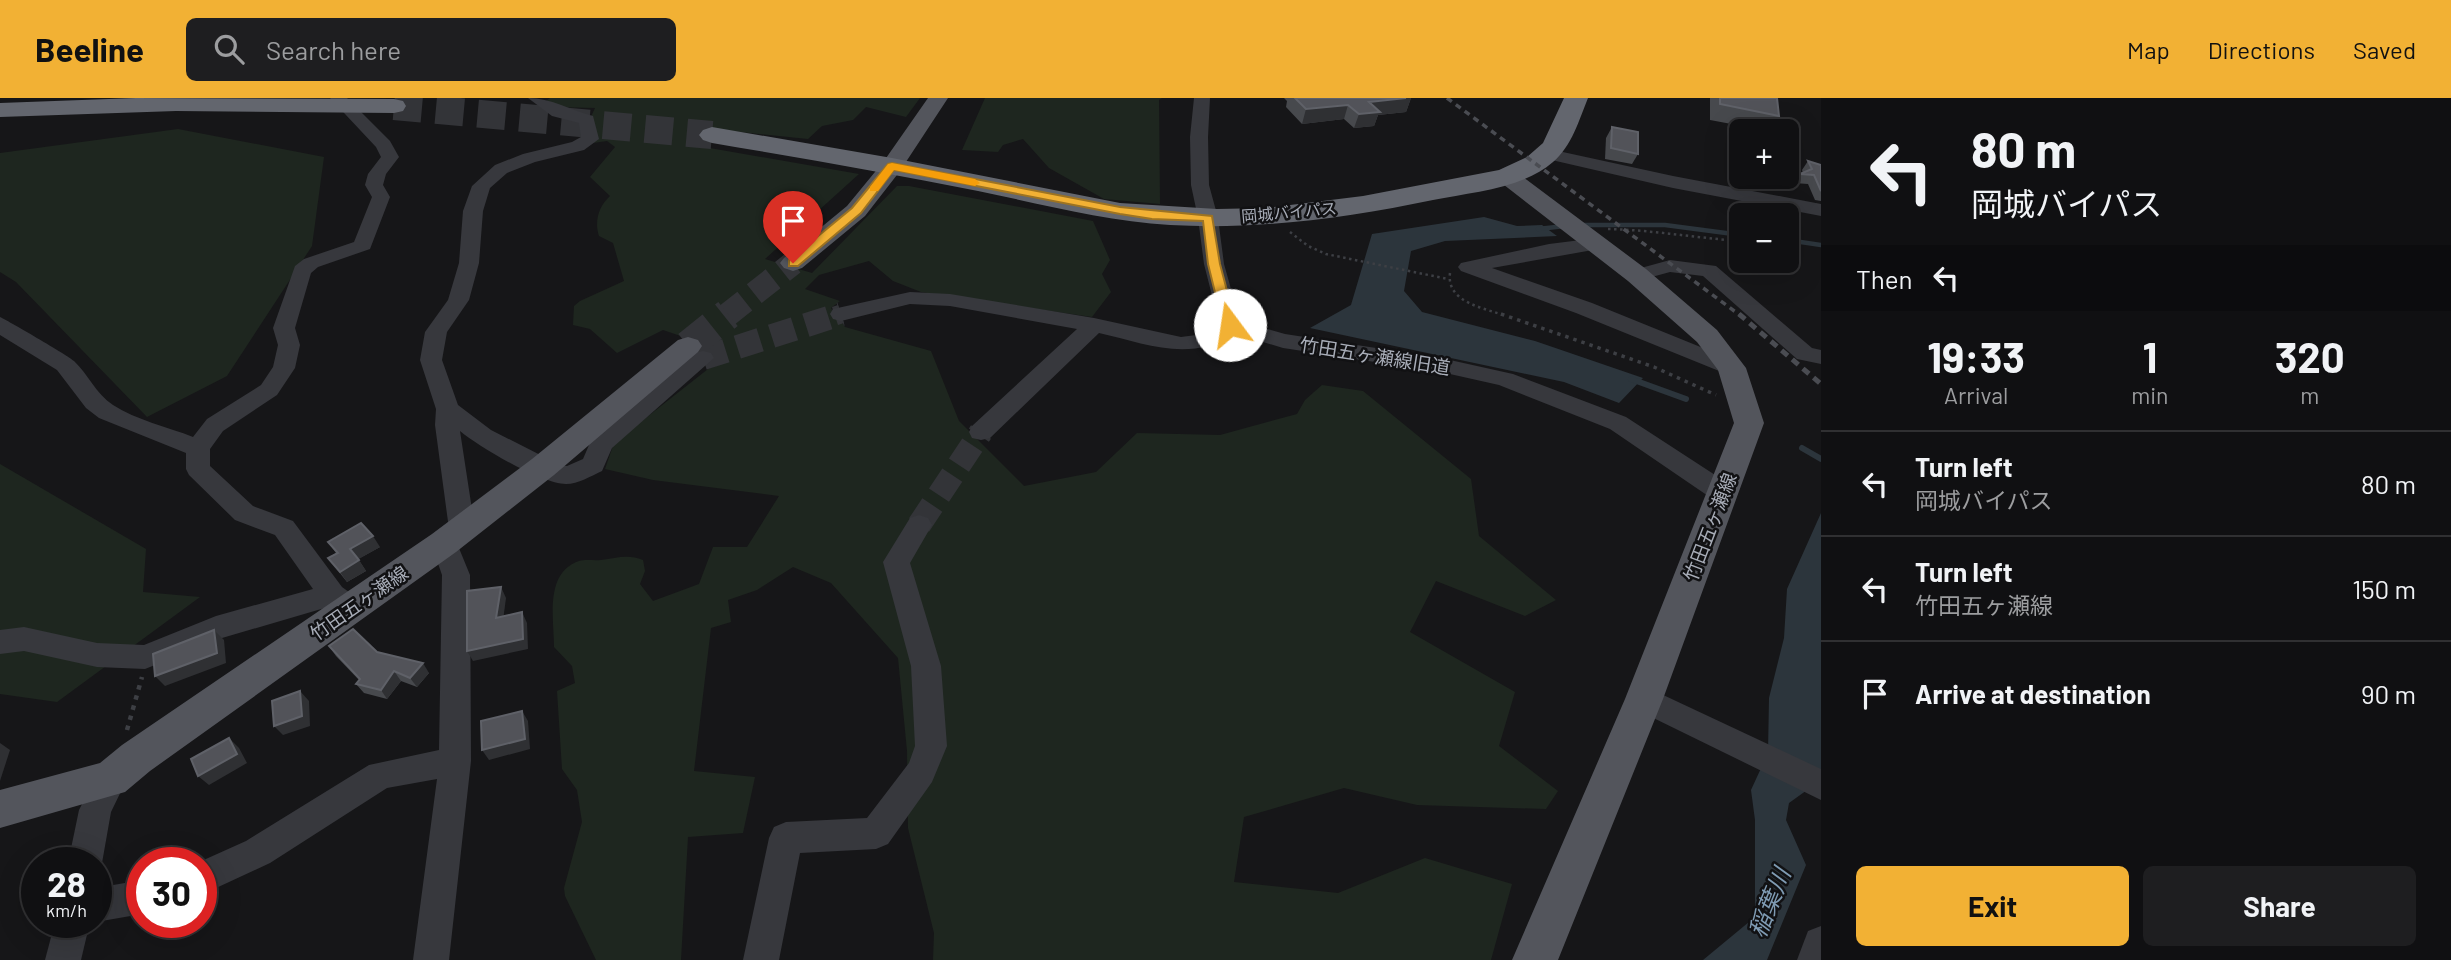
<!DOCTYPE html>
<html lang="en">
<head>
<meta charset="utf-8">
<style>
	body { margin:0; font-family:Barlow,"Noto Sans JP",sans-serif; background:#1e1e20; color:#f1f3f6; height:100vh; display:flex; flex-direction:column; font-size:26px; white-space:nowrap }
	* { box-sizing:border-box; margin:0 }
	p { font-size:23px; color:#9c9d9f }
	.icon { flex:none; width:38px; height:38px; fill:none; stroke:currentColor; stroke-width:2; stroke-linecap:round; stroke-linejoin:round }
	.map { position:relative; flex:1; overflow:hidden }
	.side { display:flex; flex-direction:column; background:#101012; width:630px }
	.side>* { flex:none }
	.banner { background:#101012; color:#f1f3f6; overflow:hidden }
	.controls { position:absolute; left:1729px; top:21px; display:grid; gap:14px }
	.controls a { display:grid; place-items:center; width:70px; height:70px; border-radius:10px; background:#101012; box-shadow:0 7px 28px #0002,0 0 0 2px #303032; font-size:35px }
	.speed { position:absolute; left:21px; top:749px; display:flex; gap:14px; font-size:35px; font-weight:700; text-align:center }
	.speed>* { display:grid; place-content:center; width:91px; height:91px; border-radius:50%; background:#101012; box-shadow:0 7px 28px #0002,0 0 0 2px #303032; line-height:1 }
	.speed small { font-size:18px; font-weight:400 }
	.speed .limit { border:10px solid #d22; background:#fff; color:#111 }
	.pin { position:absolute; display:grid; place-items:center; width:60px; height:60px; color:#fff; margin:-72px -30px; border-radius:50% 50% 50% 0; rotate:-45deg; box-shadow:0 0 7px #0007 }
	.pin .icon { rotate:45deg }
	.me { position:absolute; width:77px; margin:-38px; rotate:346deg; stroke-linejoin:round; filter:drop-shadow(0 0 5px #0008) }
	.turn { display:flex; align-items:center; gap:24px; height:147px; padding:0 35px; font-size:32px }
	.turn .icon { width:91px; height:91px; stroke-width:2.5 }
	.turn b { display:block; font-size:49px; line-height:60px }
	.then { display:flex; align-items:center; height:66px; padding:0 35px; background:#0003; gap:14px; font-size:26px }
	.eta { display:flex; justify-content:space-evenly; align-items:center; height:119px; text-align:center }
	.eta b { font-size:42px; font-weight:700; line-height:49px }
	.button { display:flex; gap:14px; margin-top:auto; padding:14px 35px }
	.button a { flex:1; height:80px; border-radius:10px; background:#f2b134; color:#111; font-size:28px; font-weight:700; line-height:80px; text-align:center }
	.button a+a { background:#1e1e20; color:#f1f3f6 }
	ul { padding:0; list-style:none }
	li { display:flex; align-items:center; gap:21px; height:105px; padding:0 35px; border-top:2px solid #303032 }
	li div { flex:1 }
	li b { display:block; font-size:26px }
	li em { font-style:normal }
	header { display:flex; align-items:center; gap:42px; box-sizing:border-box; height:98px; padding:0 35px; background:#f2b134; color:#111 }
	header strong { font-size:33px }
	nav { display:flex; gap:38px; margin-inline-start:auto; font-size:24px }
	.search { width:490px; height:63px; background:#1e1e20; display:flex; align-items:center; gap:18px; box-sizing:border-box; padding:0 24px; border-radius:10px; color:#9c9d9f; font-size:26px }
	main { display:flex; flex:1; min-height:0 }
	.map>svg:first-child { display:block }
	.green { fill:#1e261f }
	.water { fill:#2c353c }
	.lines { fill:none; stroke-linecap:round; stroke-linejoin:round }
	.stream-far1 { stroke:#2c353c; stroke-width:4.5 }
	.stream { stroke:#2c353c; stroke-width:6 }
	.minor-tunnel-far1 { stroke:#333438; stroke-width:19; stroke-dasharray:19 10; stroke-linecap:butt }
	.minor-tunnel { stroke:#333438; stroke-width:24; stroke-dasharray:24 12; stroke-linecap:butt }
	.major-tunnel-far1 { stroke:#333438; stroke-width:24; stroke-dasharray:24 12; stroke-linecap:butt }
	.major-tunnel { stroke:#333438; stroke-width:31; stroke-dasharray:31 16; stroke-linecap:butt }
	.highway-tunnel { stroke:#333438; stroke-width:28; stroke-dasharray:28 14; stroke-linecap:butt }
	.path-far2 { stroke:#3d3f44; stroke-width:2.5; stroke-dasharray:2.5 3.5; stroke-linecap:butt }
	.path-far1 { stroke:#3d3f44; stroke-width:3.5; stroke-dasharray:3.5 5; stroke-linecap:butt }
	.path { stroke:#3d3f44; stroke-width:4.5; stroke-dasharray:4.5 6; stroke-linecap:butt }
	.minor { fill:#37383d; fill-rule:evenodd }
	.major { fill:#53555c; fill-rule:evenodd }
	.highway { fill:#63666e; fill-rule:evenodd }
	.rail-far1 { stroke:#4a4c52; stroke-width:3.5; stroke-dasharray:6 5; stroke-linecap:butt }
	.rail { stroke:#4a4c52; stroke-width:5; stroke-dasharray:8 6; stroke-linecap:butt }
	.wall { fill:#47494d }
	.shaded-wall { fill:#2f3033 }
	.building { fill:#525359; stroke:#5f6168; stroke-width:2 }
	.route { fill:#f2b134; stroke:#9d7322; stroke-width:2 }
	.slow { fill:#f59e0b }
	.labels { text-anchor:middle; stroke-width:5; stroke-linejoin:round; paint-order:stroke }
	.far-street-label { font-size:16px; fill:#a8adb8; stroke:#111113 }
	.street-label { font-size:19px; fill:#a8adb8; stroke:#111113 }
	.near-water-label { font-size:24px; font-style:italic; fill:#7f9bb3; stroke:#111113 }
</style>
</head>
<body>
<header>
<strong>Beeline</strong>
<div class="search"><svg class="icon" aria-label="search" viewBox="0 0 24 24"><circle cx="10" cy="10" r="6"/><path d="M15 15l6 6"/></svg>Search here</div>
<nav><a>Map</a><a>Directions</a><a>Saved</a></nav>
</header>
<main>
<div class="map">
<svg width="1821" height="862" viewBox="0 0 1821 862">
	<rect width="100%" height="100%" fill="#161618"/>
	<!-- green -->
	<g class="green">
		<path d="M550,0H920L906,19L866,9L853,22L822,28L808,41L712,31L704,49L859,76L765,161L812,175L897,88H909L1093,123L1110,162L1102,176L1111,194L1092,219L921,194L893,183L869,163L819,177L805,191L840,203L831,210L845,229L931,253L959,323L1024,388L1096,374L1137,335L1220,337L1297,316L1305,302L1322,287L1363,293L1471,381L1479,438L1556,502L1525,518L1436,483L1410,534L1515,594L1499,648L1558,693L1546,711L1417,707L1344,690L1244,719L1234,784L1338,795L1425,760L1512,786L1491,862H933L934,835L908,730L907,653L898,560L831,485L793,469L757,492L728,502L731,524L711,530L694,673L755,679L743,735L688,739L681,862H596L565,798L564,790L582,724L577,692L562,671L557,593L575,585L572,568L554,549C554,521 544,475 579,463C586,461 594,463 601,462C617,460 628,456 643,462L645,473L640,486L653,503L699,486L713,449H747L779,398L653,382L605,371L614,345L708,271L727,264L716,250L663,232L617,255L590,231L573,227L574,208L580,203L624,183L613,145L599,138C594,123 599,108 610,98L590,79L615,49L607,43L586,46L588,25L595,10L554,9L546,3Z"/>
		<path d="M985,0H1162L1159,2L1160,106L1104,101L1049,70L1023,41L1003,47L998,54L962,52Z"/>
		<path d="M178,31L324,59L312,148L227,278L147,319L16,184L0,174V55Z"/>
		<path d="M0,366L146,451L143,494L200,499L57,604L0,596Z"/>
	</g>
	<!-- water -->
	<g class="water">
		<path d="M1484,119L1517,128L1542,127L1557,138L1445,143L1411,153L1404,193L1422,214L1535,243L1643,280L1619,305L1564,284L1310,230L1351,207L1372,136Z"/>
		<path d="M1821,415V682L1789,705L1786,722L1806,767L1767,862H1703L1755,819V722L1751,692L1768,655L1769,600L1784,540L1787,491Z"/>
	</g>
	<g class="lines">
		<!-- stream-far1 -->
		<g class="stream-far1">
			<path d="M1579,127H1665L1741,137"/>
			<path d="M1538,131L1565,128"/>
			<path d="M1787,142L1821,147"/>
		</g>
		<!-- stream -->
		<g class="stream">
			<path d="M1631,281L1686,301"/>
			<path d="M1802,350L1821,361"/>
		</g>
		<!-- minor-tunnel-far1 -->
		<path class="minor-tunnel-far1" d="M835,218L841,216"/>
		<!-- minor-tunnel -->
		<g class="minor-tunnel">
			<path d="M703,260L841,216"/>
			<path d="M919,427L981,334"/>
		</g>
		<!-- major-tunnel-far1 -->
		<path class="major-tunnel-far1" d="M726,218L793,165"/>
		<!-- major-tunnel -->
		<path class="major-tunnel" d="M688,248L728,216"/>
		<!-- highway-tunnel -->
		<path class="highway-tunnel" d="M394,8L712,37"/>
		<!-- path-far2 -->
		<g class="path-far2">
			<path d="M1608,131C1653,132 1696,140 1741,143"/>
			<path d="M1290,134L1308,148L1326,156L1448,181"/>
			<path d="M1450,175C1446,205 1485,210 1506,218"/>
		</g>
		<!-- path-far1 -->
		<path class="path-far1" d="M1501,216L1654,269L1716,297"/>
		<!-- path -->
		<path class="path" d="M127,632L142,579"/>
		<!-- minor -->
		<g class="minor">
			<path d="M330,0H347L390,43L399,59L386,76L383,87L390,99L370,151L318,169L311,175L295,230L300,247L295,270L277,297L223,333L210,351V368L253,408L293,423L342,489L353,497L357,505L353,513L343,516L328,509L222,540L145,571L97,569L24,553L0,556V532L24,529L97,545L144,547L216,518L313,491L275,437L235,422L189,377L186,371V355L99,320L86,310L57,272L0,237V219C5,221 69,258 74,263C88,276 96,296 113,307C136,322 168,329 193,339L207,321L261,287L273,269L278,247L273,230L295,168L304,161L354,144L372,99L365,87L368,76L381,59L376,49Z"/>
			<path d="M528,0C551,0 570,12 593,18L599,41L584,52L535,64L507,75L490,90L483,113L479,165L469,202L447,234L442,262L458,307L491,332L560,367L567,368L583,361L592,340L695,255L703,253L711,255L714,260L612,350L602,373C591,378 578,386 566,386C542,386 479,349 460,333L475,431L471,438L462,441L454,438L470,477L471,663L449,862H413L437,681L387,690L270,765L201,797V765H197L246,743L369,667L439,652L442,477L431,445L435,438L444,435L452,438L449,431L435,327L436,311L420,262L425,234L448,202L459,165L463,113L472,88L495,67L523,56L572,44L581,39L579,25L552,18Z"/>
			<path d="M1194,0H1210L1208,39L1209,87L1218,120L1224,166L1240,223L1285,236L1441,260L1513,276L1626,319L1732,388L1736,395L1732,402L1723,404L1714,402L1610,331L1499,287L1441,274L1283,250L1233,235C1192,266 1144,245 1099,235L990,340L981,342L972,340L969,334L972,328L1077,231L950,208L910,206L841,223L833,221L830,216L833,211L910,194L950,196L1094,220L1181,239L1204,236L1219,225L1204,166L1198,120L1191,87L1190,39Z"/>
			<path d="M1549,51L1673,78L1821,106V118L1673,90L1543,60L1540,56Z"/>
			<path d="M1597,140L1604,142L1607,146L1604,150L1492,170L1592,205L1740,265L1743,270L1740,275L1732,277L1724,275L1576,215L1461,173L1458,169L1461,165L1549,146Z"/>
			<path d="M1670,162L1716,168L1812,250L1821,252V266L1797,261L1703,178L1670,174L1637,183L1630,181L1627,177L1630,173Z"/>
			<path d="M919,417L928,420L932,427L910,465L941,568L947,648L932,684L888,746L876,751L800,755L779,862H743L769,740L774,729L786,724L867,720L909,665L915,648L911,568L883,464L910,420Z"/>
			<path d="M1644,588L1821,671V702L1633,610L1629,601L1633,592Z"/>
			<path d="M111,666L122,671L127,681L111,714L102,765L96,777V765H68L79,712L100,671Z"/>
			<path d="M142,782V816L96,824V790Z"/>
			<path d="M55,824H90L81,862H45Z"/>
			<path d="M1821,828V862H1797L1808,833Z"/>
		</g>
		<!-- major -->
		<g class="major">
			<path d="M928,0H948L900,73L865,118L802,170L793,173L784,170L780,165L784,160L847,108L884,63Z"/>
			<path d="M1507,71L1515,73L1646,171L1717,232L1746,270L1764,325L1663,601L1558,862H1512L1625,601L1734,325L1718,272L1697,244L1628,183L1499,83L1495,78L1499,73Z"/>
			<path d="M688,239L698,242L702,248L698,254L554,377L456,454L150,673L125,694L0,730V692L100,665L122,647L432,436L532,361L678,242Z"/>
		</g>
		<!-- highway -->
		<g class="highway">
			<path d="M136,0L394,1L403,3L406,8L403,13L394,15L176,13L0,19V5Z"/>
			<path d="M1564,0H1588C1579,22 1572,48 1553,64C1522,91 1472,94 1433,102C1347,120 1259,132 1170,127C1106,123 1041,106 978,93C889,75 801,60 712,45L703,42L699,37L703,32L712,29L892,60L1120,105L1217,111L1266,110L1363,98L1499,72L1527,59L1543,45Z"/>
		</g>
		<!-- rail-far1 -->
		<path class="rail-far1" d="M1447,0L1741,218"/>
		<!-- rail -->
		<path class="rail" d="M1739,216L1821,286"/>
	</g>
	<!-- wall -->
	<g class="wall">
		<path d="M1284,0H1411L1406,14L1378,17L1374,28L1354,30L1344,21L1302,26L1286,9L1287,3Z"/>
		<path d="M1710,0H1777L1779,18L1769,33L1710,22Z"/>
		<path d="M1612,29L1638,56L1632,66L1605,61L1606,40Z"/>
		<path d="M1808,63L1821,67V103L1815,102L1808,86L1794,85L1800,76L1803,75L1802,72Z"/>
		<path d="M328,444L380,449L358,461L366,473L347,484L328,460L336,455Z"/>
		<path d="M329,548L377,554L429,575L417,589L401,583L387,601L364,595L356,586L359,582L336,558Z"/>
	</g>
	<!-- shaded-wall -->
	<g class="shaded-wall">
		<path d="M1406,0H1411L1406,14L1378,17L1374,28L1354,30L1359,16L1369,4Z"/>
		<path d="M1348,7L1344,21L1302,26L1306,11Z"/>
		<path d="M373,438L380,449L357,462L350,451Z"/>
		<path d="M359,462L366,473L347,484L340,474Z"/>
		<path d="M501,489L506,500L502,530L496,520Z"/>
		<path d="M522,514L527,525L528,551L473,563L467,553Z"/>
		<path d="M214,532L224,542L226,565L165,588L155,578Z"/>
		<path d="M423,565L429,575L417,589L410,580Z"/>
		<path d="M394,573L401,583L387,601L381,592Z"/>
		<path d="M300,593L309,603L310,628L283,637L274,628Z"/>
		<path d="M522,613L528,623L530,651L489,662L482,652Z"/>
		<path d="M229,640L239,650L247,665L209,687L198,678Z"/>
		<path d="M0,645L10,652L0,683Z"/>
	</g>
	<!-- building -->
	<g class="building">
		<path d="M1295,0H1406L1369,4L1380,14L1359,16L1348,7L1306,11Z"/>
		<path d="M1720,0H1777L1779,18L1720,6Z"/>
		<path d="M1612,29L1638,34V56L1611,50Z"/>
		<path d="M1808,63L1821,67V93L1814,77L1800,76L1812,71Z"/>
		<path d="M361,425L373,438L350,451L359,462L340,474L328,460L338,455L328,444Z"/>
		<path d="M501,489L496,520L522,514L523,541L467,553V493Z"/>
		<path d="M353,531L377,554L423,565L410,580L394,573L381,592L356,586L360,581L329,548Z"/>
		<path d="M214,532L217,555L155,578L153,556Z"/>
		<path d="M300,593L302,618L274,628L272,603Z"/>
		<path d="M522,613L525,641L482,652L481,623Z"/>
		<path d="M229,640L237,656L198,678L191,661Z"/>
	</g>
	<!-- route -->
	<path class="route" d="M892,65L1120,109L1212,118L1220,166L1236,227L1230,231L1223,227L1208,166L1203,123L1152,121L1120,116L894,72L861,115L798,168H789V162L852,110L888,66Z"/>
	<!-- slow -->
	<path class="slow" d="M892,65L975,81L980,85L975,88L894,72L878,93H870V89L888,66Z"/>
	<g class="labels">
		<!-- far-street labels -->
		<g class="far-street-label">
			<text transform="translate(1289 114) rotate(-5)" y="6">岡城バイパス</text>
		</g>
		<!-- street labels -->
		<g class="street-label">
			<text transform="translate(1375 258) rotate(9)" y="7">竹田五ヶ瀬線旧道</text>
			<text transform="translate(1710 429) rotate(-69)" y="7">竹田五ヶ瀬線</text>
			<text transform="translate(359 505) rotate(-35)" y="7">竹田五ヶ瀬線</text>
		</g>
		<!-- near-water labels -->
		<g class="near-water-label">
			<text transform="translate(1770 805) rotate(-68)" y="8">稲葉川</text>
		</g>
	</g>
</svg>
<div class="controls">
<a>+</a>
<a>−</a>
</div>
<div class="speed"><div>28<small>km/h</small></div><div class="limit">30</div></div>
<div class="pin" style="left:793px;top:165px;background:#d93025"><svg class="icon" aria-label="arrive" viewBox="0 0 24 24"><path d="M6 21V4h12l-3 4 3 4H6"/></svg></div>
<svg class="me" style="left:1230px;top:227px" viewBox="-20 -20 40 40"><circle r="19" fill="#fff"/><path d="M0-13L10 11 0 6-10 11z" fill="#f2b134"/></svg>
</div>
<section class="side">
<div class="banner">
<div class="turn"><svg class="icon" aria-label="left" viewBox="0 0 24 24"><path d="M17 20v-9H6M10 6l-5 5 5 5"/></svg><div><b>80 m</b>岡城バイパス</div></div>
<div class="then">Then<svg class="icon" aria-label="left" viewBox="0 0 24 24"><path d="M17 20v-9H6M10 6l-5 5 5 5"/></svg></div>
</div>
<div class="eta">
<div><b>19:33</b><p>Arrival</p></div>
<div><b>1</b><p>min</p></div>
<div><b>320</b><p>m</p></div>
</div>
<ul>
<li><svg class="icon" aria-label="left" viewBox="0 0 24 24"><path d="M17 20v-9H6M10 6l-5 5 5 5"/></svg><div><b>Turn left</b><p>岡城バイパス</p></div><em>80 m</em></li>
<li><svg class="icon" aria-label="left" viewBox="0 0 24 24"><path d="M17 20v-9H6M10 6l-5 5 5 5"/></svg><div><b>Turn left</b><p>竹田五ヶ瀬線</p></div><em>150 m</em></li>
<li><svg class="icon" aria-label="arrive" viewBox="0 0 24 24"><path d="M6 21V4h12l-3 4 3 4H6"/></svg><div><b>Arrive at destination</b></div><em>90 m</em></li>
</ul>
<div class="button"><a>Exit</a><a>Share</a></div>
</section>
</main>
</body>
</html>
